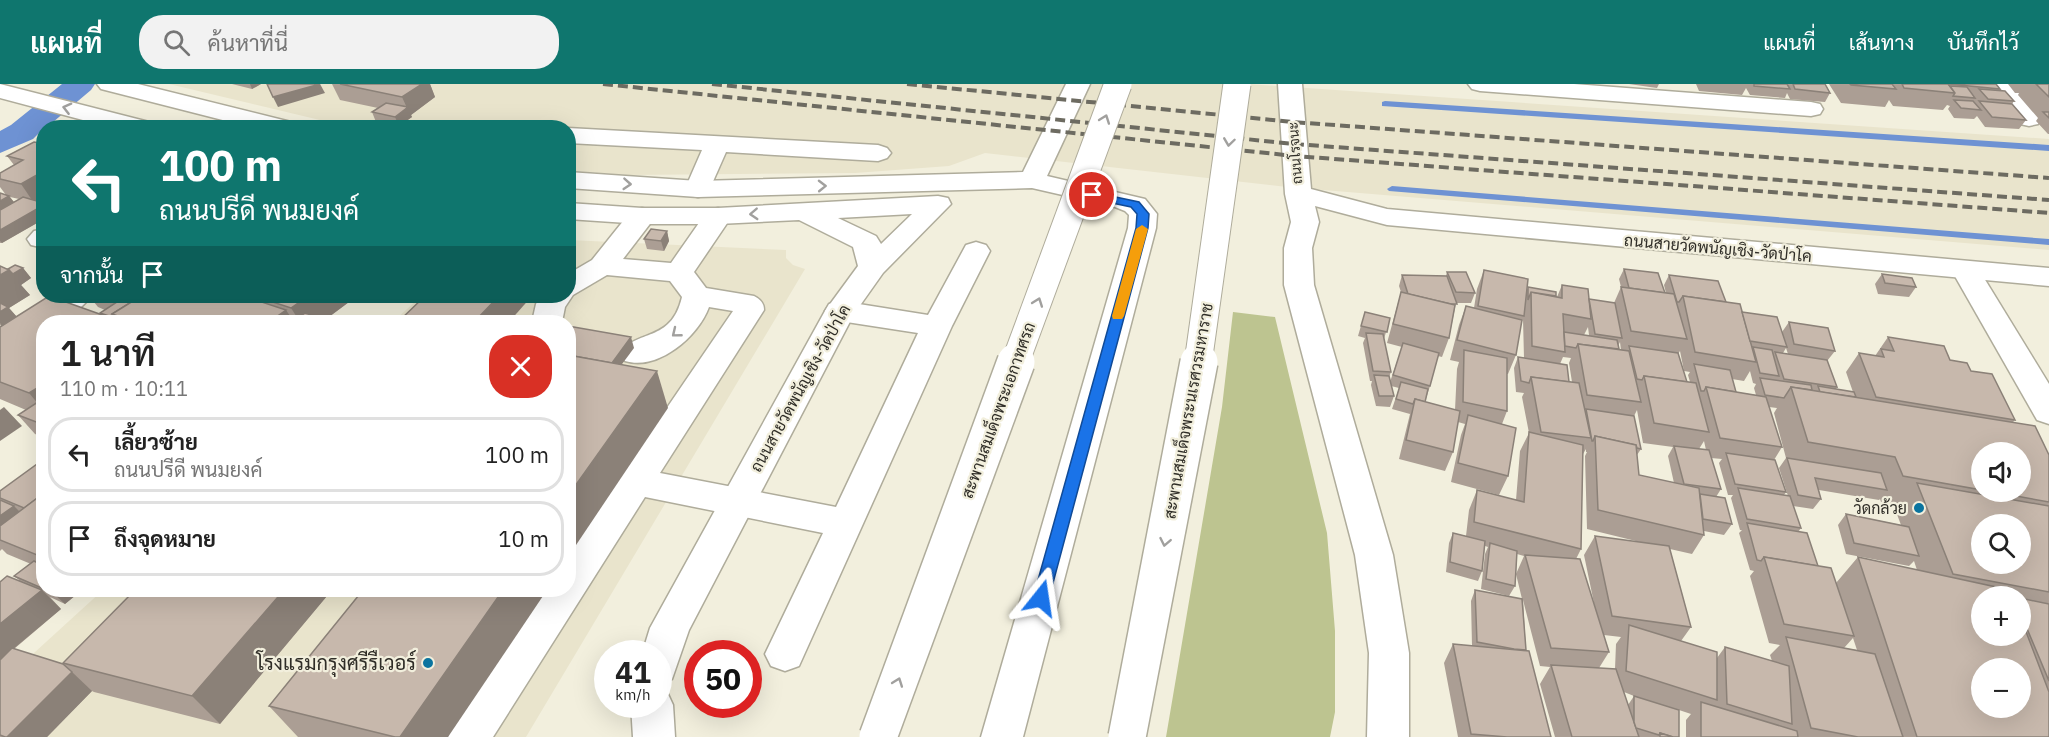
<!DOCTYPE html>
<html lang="th">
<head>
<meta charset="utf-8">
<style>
	body { margin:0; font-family:"IBM Plex Sans",Sarabun,sans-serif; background:#f2f2f2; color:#222; height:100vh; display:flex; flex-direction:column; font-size:22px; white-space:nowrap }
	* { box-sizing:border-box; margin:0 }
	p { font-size:20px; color:#767676 }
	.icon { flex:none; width:33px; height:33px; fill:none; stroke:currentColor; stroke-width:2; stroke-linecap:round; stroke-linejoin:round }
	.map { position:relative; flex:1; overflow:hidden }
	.sheet { position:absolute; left:36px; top:231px; width:540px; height:282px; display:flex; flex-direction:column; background:#fff; border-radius:24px; box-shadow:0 6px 24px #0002 }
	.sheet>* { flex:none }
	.top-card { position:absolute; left:36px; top:36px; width:540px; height:183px; border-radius:24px; box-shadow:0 6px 24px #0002; background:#0f766e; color:#fff; overflow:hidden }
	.buttons { position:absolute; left:1971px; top:358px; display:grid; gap:12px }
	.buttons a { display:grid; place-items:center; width:60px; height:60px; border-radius:50%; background:#fff; box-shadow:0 6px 24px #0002; font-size:30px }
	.speed { position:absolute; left:594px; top:556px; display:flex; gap:12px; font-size:30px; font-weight:700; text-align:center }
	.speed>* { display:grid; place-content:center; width:78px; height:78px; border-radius:50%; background:#fff; box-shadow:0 6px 24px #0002; line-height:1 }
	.speed small { font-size:15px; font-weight:400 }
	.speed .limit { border:9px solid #d22; background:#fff; color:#111 }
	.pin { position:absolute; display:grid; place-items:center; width:51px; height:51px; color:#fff; margin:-26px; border:3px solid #fff; border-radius:50%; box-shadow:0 2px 6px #0007 }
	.me { position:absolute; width:66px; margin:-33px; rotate:15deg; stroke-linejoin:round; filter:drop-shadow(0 0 4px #0008) }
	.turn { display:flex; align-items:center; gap:21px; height:126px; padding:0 24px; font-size:27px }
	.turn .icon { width:78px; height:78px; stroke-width:2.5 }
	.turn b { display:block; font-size:42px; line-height:51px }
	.then { display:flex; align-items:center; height:57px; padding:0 24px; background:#0003; gap:12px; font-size:22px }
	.round { display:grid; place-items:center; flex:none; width:63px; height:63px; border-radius:24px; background:#f2f2f2 }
	.summary { display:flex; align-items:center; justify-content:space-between; height:102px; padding:0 24px }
	h1 { font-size:36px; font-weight:600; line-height:45px }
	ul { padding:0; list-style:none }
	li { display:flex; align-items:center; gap:18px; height:75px; margin:0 12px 9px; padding:0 12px; border:3px solid #e0e0e0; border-radius:24px }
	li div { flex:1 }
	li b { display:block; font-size:22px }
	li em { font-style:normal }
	header { display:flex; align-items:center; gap:36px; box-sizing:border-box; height:84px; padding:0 30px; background:#0f766e; color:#fff }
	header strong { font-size:28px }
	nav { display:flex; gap:33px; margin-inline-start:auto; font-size:21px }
	.search { width:420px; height:54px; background:#f2f2f2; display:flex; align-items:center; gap:15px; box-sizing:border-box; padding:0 21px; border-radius:24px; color:#767676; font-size:22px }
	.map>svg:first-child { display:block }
	.built { fill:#e9e4cc }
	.green { fill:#bdc490 }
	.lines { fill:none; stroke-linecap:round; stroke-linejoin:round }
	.stream { fill:#6e92d3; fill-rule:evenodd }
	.canal { fill:#6e92d3; fill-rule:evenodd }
	.minor-casing { stroke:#afac9b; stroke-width:3 }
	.major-casing { stroke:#afac9b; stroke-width:3 }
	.minor { fill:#fff; fill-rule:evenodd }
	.major { fill:#fff; fill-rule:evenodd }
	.rail { stroke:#6d6b61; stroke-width:4; stroke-dasharray:10 5; stroke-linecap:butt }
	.major-bridge-far1-casing { stroke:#afac9b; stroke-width:29; stroke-linecap:butt }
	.major-bridge-casing { stroke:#afac9b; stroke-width:40; stroke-linecap:butt }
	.major-bridge-far1 { stroke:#fff; stroke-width:27 }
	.major-bridge { stroke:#fff; stroke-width:37 }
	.wall { fill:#ab9e94; fill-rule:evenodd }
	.shaded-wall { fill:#8b8178 }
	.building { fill:#c7b8ac; stroke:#8b8178; stroke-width:1.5; fill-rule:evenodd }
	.oneway { stroke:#a1a09e }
	.route { fill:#1a73e8; stroke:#114b97; stroke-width:1.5 }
	.slow { fill:#f59e0b }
	.poi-dot { fill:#0b749f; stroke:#f2efdd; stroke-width:2 }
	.labels { text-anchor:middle; stroke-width:4.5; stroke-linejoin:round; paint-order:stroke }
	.far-street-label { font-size:14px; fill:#2f2d27; stroke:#f2efdd }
	.street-label { font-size:16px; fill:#2f2d27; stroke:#f2efdd }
	.poi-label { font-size:16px; fill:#2f2d27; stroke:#f2efdd; text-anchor:end }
	.near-poi-label { font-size:20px; fill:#2f2d27; stroke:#f2efdd; text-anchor:end }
</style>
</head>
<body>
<header>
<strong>แผนที่</strong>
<div class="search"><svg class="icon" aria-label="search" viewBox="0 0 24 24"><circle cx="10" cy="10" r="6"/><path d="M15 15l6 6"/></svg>ค้นหาที่นี่</div>
<nav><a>แผนที่</a><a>เส้นทาง</a><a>บันทึกไว้</a></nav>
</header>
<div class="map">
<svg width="2049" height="653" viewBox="0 0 2049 653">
	<rect width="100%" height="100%" fill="#f2efdd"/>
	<!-- built -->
	<g class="built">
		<path d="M169,0H1248L2049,55V166L1287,103L985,69L949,82L855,89L629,91L571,87L569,86L568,44L349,43Z"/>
		<path d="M569,156L786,166V174L793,181L805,185L526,653H0V600L103,506H568V238H393L421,212H568Z"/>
	</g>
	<!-- green -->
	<path class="green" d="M1233,228L1275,233L1327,449L1335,547V628L1330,653H1166L1222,323Z"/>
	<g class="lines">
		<!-- stream -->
		<g class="stream">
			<path d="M1385,17L2049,61V67L1382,22V18Z"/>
			<path d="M1392,102L2049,155V161L1389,107L1387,105Z"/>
		</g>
		<!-- canal -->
		<path class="canal" d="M62,0H95L91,6L46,44H44L33,55L0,69V47L11,41Z"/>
		<!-- minor casing -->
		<g class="minor-casing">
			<g id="minor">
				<path d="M1468,0H1574L1811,18L1820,20L1823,25L1820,30L1811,32L1480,7L1472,5Z"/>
				<path d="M1987,0H2012L2041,35L2038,40L2029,42L2020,40Z"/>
				<path d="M568,44L878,61L887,64L891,69L887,74L878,77L726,68L707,111L698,113L689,111L685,105L702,66L568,59Z"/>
				<path d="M642,124L652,126L656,132L623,175L671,179L708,126L718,124L728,126L732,132L694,188L706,204L754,212C760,215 764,219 764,226L660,389L836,423L918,249L840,237L829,234L825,227L829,220L840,217L928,231L966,161L976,158L986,161L990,167L952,242L799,582L785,587L771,582L765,570L823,449L645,413L493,653H448L454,639L544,506H568V469L733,227L709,223C698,253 658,287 625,277L620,270C636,244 671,260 682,213L670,197L607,191L573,211L565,223L562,238H532L536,220L540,213L568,212V190L592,176L632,126Z"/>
				<path d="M44,145V164L31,161L27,155L34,147Z"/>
				<path d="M1966,178L1976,181L2049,300V340L2037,336L1952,187L1956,181Z"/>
				<path d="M55,212H91C82,226 60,238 44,238V246L11,266L0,269V245Z"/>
			</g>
		</g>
		<!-- major casing -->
		<g class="major-casing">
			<g id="major">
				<path d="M0,0L153,39L156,44H113L0,14Z"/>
				<path d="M97,0H138L295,39L298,44H254L101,5Z"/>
				<path d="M1066,0H1090L1047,92L1145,115L1157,130L1156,144L1023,653H981L1128,144L1129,131L1125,127L1115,123L1032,104L698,113L568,104V88L698,97L1023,88Z"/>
				<path d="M1278,0H1302L1311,105L1387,125L2049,184V202L1387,141L1315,122L1319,138L1312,164L1314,201L1393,471L1409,569V653H1367L1369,569L1355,471L1284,201V164L1291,138L1285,110Z"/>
				<path d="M938,112L948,114L951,120L883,189L854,230L689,546L672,595L658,600V570H642L650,544L825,227L858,182L853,163L799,136L718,140H642L568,135V119L642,124H718ZM912,130L881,160L876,152L838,134Z"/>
				<path d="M658,605L667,608L673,621L675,653H633L631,621H658Z"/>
			</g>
		</g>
		<!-- minor -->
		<use href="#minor" class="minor"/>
		<!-- major -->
		<use href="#major" class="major"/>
		<!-- rail -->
		<g class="rail">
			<path d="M603,0L1295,72L2049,129"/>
			<path d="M712,0L1294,60L2049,116"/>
			<path d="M907,0L1293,38L2049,94"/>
		</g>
		<!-- major-bridge-far1 casing -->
		<g class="major-bridge-far1-casing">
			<g id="major-bridge-far1">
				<path d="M1015,279L1118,0"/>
				<path d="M1198,279L1237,0"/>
			</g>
		</g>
		<!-- major-bridge casing -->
		<g class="major-bridge-casing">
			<g id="major-bridge">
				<path d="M878,653L1016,278"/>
				<path d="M1127,653L1199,278"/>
			</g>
		</g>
		<!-- major-bridge-far1 -->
		<use href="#major-bridge-far1" class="major-bridge-far1"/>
		<!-- major-bridge -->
		<use href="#major-bridge" class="major-bridge"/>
	</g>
	<!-- wall -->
	<g class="wall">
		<path d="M232,0H261L252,5Z"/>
		<path d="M332,0H430L435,13L411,31L412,33L399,42L376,38L372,28L378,24L340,16Z"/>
		<path d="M1629,0H1659L1657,4Z"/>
		<path d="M1696,0H1825L1830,9L1825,18L1790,15L1787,9L1785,14L1750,11L1746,4L1742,11L1699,7Z"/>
		<path d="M1829,0H1996L2000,5L1999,7L2014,17L2012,20L2026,36L2019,45L1985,43L1977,32L1974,35L1954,34L1948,25L1950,22L1947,21L1943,26L1893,22L1889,16L1885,23L1841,19Z"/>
		<path d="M2008,0H2049V50H2048L2036,37L2038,34L2018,11L2019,9H2015Z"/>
		<path d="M34,58L38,117L44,119V135L2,159H0V109L6,111L0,103V89L14,81L7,72ZM10,113L19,115L14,118Z"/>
		<path d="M667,147L669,157L664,167L647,165L644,155Z"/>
		<path d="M0,182L8,185L23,184L31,194L21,201L30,211L9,224L16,232L102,231L100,229L105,226L98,223L89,212H357L325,236L333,238H44V363L38,357L42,353L35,350L18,331L26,326L0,315V243L2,242L0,241Z"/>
		<path d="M1624,185L1666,209L1664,201L1669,191L1726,218L1742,228L1782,248L1789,238L1835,267L1827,277L1837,303L1836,305L1853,308L1846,288L1859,269L1875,272L1888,253L1950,276L1971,287L2015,336L2012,339L2049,371V653H1686V636L1691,630L1679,626V653H1555L1540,600L1550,583L1540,582L1523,516L1526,566L1551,653H1458L1444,579L1453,560L1472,562L1471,517L1475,506L1522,515L1516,490L1515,502L1509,512L1481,505L1485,470L1488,463L1485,462L1482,487L1478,497L1446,488L1449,459L1453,449L1466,452L1469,426L1477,406L1516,416L1520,367L1529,349L1522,313L1524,309L1516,308L1514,284L1518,273L1524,274L1523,235L1521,240L1516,271L1508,290H1507V327L1502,340L1508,392L1499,411L1451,398L1461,351L1465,340L1458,338L1453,368L1445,387L1399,375L1410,330L1392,325L1399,304L1391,302L1394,312L1390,323L1376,322L1371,301L1372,297H1370L1363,259L1365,254L1358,252L1365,228L1390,234L1384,255L1391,288L1389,293L1390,298L1402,263L1387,259L1401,208L1399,202L1402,191L1446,192L1447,188L1475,209L1471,219H1456L1449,254L1442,273L1438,272L1430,302L1425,318L1455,326L1457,285L1459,278L1450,276L1459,241L1466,222L1474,224L1477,205L1484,186L1527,205L1556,212L1557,213L1562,201L1589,215L1614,219L1621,203L1619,195ZM1588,243L1589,251H1584ZM1620,258L1621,266L1619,265L1618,262ZM1786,264L1788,270L1783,269ZM1680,267L1684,287L1690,288L1688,291L1690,298H1687L1678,270ZM1563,273L1571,274L1569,279L1572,298H1569L1560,280ZM1750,287L1753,299L1756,300L1754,304L1756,311L1736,308L1732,295L1744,297ZM1769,323L1777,324L1774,329L1786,374L1779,384L1788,412L1784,411L1786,408L1774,376L1782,363ZM1637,326L1643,359L1673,363L1668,372L1674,399L1639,391L1637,371L1641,365L1634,332ZM1704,357L1706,366L1699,365ZM1586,365V368H1587L1585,372L1587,445L1644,459L1595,452L1584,471L1595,524L1576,475L1581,465L1583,370ZM1982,369L2020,408H1982ZM1711,374L1722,375L1719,379L1728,411H1733L1731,414L1740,446H1742L1739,449L1750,486L1754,487L1750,492L1769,559L1780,561L1770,571L1772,577L1725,563L1717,574L1681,557L1691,543L1670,465L1692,470L1704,451V447L1724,451L1732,440L1716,413L1721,405ZM1819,406L1879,416L1880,415L1881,418L1898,421L1895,425L1901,441L1846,430L1838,441L1846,470L1909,482L1914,477L1917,486L1858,473L1836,499L1818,482L1798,448L1801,444L1793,422L1813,425L1821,415ZM1517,470L1524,472L1516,490ZM1982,513H2020V552ZM1604,551L1621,553L1616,560L1615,585L1599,584L1609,568ZM1853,554L1857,566L1844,564ZM1624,608L1634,612L1628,621Z"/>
		<path d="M1882,190L1916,203L1909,213L1878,210L1875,200Z"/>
		<path d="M44,375V506H82L65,520L50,513L61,525L14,565L63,580L135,506H332L220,640L94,608L92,607L47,653H0V498L19,496L14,492L31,480L7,470L2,465L0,467V407Z"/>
		<path d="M269,622L448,653H298Z"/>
	</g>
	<!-- shaded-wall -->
	<g class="shaded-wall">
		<path d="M250,0H261L252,5Z"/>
		<path d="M320,0L325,9L278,23L273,13Z"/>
		<path d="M422,0H430L435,13L411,31L412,33L399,42L395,33L407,24L402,13Z"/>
		<path d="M44,87V114L34,119L21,100Z"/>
		<path d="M9,112L17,122L0,131V117Z"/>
		<path d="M44,121V135L2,159L0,157V146Z"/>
		<path d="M667,147L669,157L664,167L661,157Z"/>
		<path d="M23,184L31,194L21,201L30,211L9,224L17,233L2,242L0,239V191L9,186Z"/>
		<path d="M308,212H357L322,238H300L291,224Z"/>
		<path d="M499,212H532L509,238H474Z"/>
		<path d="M286,226L294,238H269Z"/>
		<path d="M631,253L634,264L599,311L595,301Z"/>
		<path d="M657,287L668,324L568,473V412Z"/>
		<path d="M44,300V327L29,309Z"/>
		<path d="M4,323L22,342L0,357V326Z"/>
		<path d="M14,422L33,441L0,456V432Z"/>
		<path d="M44,465V478L37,471Z"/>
		<path d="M42,506L61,525L0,576V540Z"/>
		<path d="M60,506H82L65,520L54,510Z"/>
		<path d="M284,506H332L220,640L192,612Z"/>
		<path d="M503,506H547L448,653H400Z"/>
		<path d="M72,588L92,607L47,653H7Z"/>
	</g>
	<!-- building -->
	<g class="building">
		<path d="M267,0H320L273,13Z"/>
		<path d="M340,0H422L402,13Z"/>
		<path d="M1754,0H1787L1790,5L1754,2Z"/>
		<path d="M1793,0H1825L1830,9L1795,5Z"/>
		<path d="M1850,0H1892L1896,5L1851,1Z"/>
		<path d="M1902,0H1948L1955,9L1904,4Z"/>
		<path d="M1948,0H1996L2000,5L1949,0Z"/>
		<path d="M2036,0H2049V13Z"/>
		<path d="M1950,2L1967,3L1975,14L1953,12L1955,9Z"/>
		<path d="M1979,5L2005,7L2014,17L1988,15Z"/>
		<path d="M1954,16L1973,17L1981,26L1961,24Z"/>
		<path d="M1979,17L2012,20L2026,36L1992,33Z"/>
		<path d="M386,19L408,23L395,33L372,28Z"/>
		<path d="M2043,28H2049V34Z"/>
		<path d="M34,58L44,60V87L21,100L0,95V89L23,76L7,72Z"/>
		<path d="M0,109L9,112L0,117Z"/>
		<path d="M23,113L44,119V121L0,146V126Z"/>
		<path d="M651,145L667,147L661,157L644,155Z"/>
		<path d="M15,181L23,184L13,190L8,185Z"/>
		<path d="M0,182L9,186L0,191Z"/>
		<path d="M1624,185L1658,189L1665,209L1629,204Z"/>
		<path d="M1484,186L1528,195L1524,232L1478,222Z"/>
		<path d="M1447,188H1466L1475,209L1456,208Z"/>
		<path d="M1882,190L1912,194L1916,203L1885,199Z"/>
		<path d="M1402,191L1447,192L1457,220H1451L1408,210Z"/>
		<path d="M1669,191L1718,197L1726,218L1683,212L1679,218H1677Z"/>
		<path d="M1562,201L1588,205L1591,235L1563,230L1565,268L1532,262L1531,208L1562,214Z"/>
		<path d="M1528,203L1556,208V212L1531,208L1528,216Z"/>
		<path d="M1621,203L1674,210L1687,255L1631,247Z"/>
		<path d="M1401,208L1455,221L1449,254L1393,240Z"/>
		<path d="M49,212L122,238H44V300L29,309L0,298V243Z"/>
		<path d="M106,212H141L112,230L115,234L100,229L120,216Z"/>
		<path d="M141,212H243L286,226L269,238H135L112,230Z"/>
		<path d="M254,212H308L291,224Z"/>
		<path d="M425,212H499L474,238H398Z"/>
		<path d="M1683,212L1740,220L1756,278L1695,268Z"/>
		<path d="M1589,215L1615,219L1622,254L1595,250Z"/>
		<path d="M0,219L8,223L0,228Z"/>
		<path d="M1466,222L1522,236L1516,271L1457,256Z"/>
		<path d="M1365,228L1390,234L1387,248L1361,242Z"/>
		<path d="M1742,228L1777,233L1787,263L1750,257Z"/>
		<path d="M305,229L333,238H293Z"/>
		<path d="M1789,238L1828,244L1835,267L1794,260Z"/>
		<path d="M568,242L631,253L612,279L568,271Z"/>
		<path d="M1564,248L1617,256L1619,265L1578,260L1576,264L1565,262Z"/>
		<path d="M1366,249L1383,250L1391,288L1373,287Z"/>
		<path d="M1888,253L1944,262L1950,276L1967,279L1971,287L1992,290L2015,336L1876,313L1859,269L1884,273L1881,265L1894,267Z"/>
		<path d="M1403,259L1439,269L1430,302L1393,291Z"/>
		<path d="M1578,260L1629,267L1641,318L1587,311Z"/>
		<path d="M1629,262L1678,269L1687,298L1644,292L1642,296L1637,295Z"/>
		<path d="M1753,263L1772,266L1779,292L1760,289Z"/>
		<path d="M1464,266L1507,274V327L1463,318Z"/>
		<path d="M1775,268L1827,276L1837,303L1784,295Z"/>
		<path d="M568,271L657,287L568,412Z"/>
		<path d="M1518,273L1567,281L1569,298L1531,293L1529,299L1521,297Z"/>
		<path d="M1694,280L1730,286L1736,308L1706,303L1704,307H1701Z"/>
		<path d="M1374,291L1389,292L1394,312H1379Z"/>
		<path d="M1644,292L1696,299L1709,348L1654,339Z"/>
		<path d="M1531,293L1579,299L1591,354L1541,348Z"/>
		<path d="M1760,294L1811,301L1812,306L1791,303L1784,314L1765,311Z"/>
		<path d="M1401,298L1428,305L1425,318L1415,315L1413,320L1396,315Z"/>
		<path d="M1818,302L1854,308L1856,313L1820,308Z"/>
		<path d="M1706,303L1766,313L1782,363L1720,354Z"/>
		<path d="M1791,303L2035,342L2049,371V418L1994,408H2020V369H1982V406L1903,392L1895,373L1808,358Z"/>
		<path d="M44,314V341L18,331Z"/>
		<path d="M1415,315L1460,327L1453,368L1406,356Z"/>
		<path d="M1586,325L1634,332L1641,365L1637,364L1636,361L1595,352L1593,357H1592Z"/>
		<path d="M1468,331L1516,344L1508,392L1458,379Z"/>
		<path d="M1529,348L1583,361L1581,465L1474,438L1477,406L1524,418Z"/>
		<path d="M44,352V359L38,357Z"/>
		<path d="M1595,352L1636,361L1639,391L1699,404L1704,451L1598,426Z"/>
		<path d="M1674,362L1709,366L1721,405L1684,400Z"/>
		<path d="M1726,369L1775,376L1786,408L1735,400Z"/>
		<path d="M1787,374L1881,389L1887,406L1815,394L1821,415L1798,411Z"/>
		<path d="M44,375V409L24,424L0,414V407Z"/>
		<path d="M1917,399L2049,422V508L1953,490ZM1982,441H2020V480H1982Z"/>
		<path d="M1738,404L1790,412L1801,444L1747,435Z"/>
		<path d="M44,409V465L37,471L0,456V442Z"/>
		<path d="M1700,410L1725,414L1732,440L1703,435Z"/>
		<path d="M0,416L14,422L0,432Z"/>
		<path d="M1846,430L1909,443L1919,472L1854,459Z"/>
		<path d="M1747,439L1807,449L1818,482L1764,473L1761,477L1757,476Z"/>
		<path d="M1453,449L1485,457L1482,487L1450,478Z"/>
		<path d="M1595,452L1669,462L1691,543L1612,532Z"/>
		<path d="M1490,459L1517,467L1515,502L1486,495Z"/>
		<path d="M1525,471L1580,475L1609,568L1551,564Z"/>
		<path d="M1764,473L1831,484L1854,552L1784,540Z"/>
		<path d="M1858,473L2010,506L2013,513H1982V552H2020V532L2049,608V653H1917ZM1982,585H2020V624H1982Z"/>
		<path d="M34,477L44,482V505L14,492Z"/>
		<path d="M7,492L42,506L0,540V498Z"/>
		<path d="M44,506H60L54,510Z"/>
		<path d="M135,506H284L192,612L63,579Z"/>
		<path d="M363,506H503L400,653H395L269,622Z"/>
		<path d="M1475,506L1522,515L1526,566L1514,565L1477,558Z"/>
		<path d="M2020,514L2049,520V597L2020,528Z"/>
		<path d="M1629,541L1717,568V616L1626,587Z"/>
		<path d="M1786,553L1875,570L1903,653H1858L1811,644Z"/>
		<path d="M1453,560L1529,567L1551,653H1507L1471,650Z"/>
		<path d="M1725,563L1789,582L1792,640L1727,620Z"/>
		<path d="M12,564L63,580L72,588L7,653H5L0,651V576Z"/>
		<path d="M1551,581L1616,585L1639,653H1572Z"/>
		<path d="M1634,612L1679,626V653H1673L1660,649L1659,651L1636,644L1634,638Z"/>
		<path d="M1701,618L1797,647L1798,653H1701Z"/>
		<path d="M1660,649L1673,653H1660Z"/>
	</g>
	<!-- one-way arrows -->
	<defs><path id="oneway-chevron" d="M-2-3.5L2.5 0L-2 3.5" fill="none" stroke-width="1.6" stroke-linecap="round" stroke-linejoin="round" transform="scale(1.5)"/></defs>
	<g class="oneway">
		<use href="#oneway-chevron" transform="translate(67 24) rotate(-166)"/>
		<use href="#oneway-chevron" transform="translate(1105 35) rotate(-70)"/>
		<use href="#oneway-chevron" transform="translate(1229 58) rotate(98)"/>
		<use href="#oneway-chevron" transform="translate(627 100) rotate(4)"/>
		<use href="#oneway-chevron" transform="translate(822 102) rotate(-1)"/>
		<use href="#oneway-chevron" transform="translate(754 130) rotate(177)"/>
		<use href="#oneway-chevron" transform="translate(1038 218) rotate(-70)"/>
		<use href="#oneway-chevron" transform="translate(676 249) rotate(141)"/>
		<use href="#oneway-chevron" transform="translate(1165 458) rotate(101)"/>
		<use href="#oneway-chevron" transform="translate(898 598) rotate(-70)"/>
	</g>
	<!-- route -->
	<path class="route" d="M1092,108L1139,118L1149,130L1148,144L1049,514L1046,519L1041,521L1035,519L1033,514L1136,144L1137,130L1131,123L1088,114V109Z"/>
	<!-- slow -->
	<path class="slow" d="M1142,141L1148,145L1124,232L1122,235H1113L1112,232L1136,145Z"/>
	<!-- markers -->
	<g class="poi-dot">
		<circle cx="1919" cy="424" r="6"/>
		<circle cx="428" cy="579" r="6"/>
	</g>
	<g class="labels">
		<!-- far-street labels -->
		<g class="far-street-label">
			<text transform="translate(1295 69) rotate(-94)" y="5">ถนนโรจนะ</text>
		</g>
		<!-- street labels -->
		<g class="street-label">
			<text transform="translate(1718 164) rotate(5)" y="6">ถนนสายวัดพนัญเชิง-วัดป่าโค</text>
			<text transform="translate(800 304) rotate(-61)" y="6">ถนนสายวัดพนัญเชิง-วัดป่าโค</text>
			<text transform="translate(998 326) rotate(-70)" y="6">สะพานสมเด็จพระเอกาทศรถ</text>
			<text transform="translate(1188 327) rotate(-80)" y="6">สะพานสมเด็จพระนเรศวรมหาราช</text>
		</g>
		<!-- poi labels -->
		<g class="poi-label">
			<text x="1907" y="430">วัดกล้วย</text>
		</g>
		<!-- near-poi labels -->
		<g class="near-poi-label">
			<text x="416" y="586">โรงแรมกรุงศรีรืเวอร์</text>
		</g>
	</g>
</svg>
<div class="buttons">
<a><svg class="icon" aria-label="sound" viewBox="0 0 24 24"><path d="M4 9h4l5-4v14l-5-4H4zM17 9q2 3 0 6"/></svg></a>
<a><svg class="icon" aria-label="search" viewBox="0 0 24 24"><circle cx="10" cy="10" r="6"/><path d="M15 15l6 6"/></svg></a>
<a>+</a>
<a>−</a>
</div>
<div class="speed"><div>41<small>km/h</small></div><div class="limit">50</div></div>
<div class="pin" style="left:1092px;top:111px;background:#d93025"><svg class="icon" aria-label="arrive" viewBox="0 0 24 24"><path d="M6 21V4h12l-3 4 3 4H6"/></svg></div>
<svg class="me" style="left:1041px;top:514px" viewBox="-20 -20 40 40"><path d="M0-17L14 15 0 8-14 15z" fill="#1a73e8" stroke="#fff" stroke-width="4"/></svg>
<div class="top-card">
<div class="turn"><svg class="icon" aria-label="left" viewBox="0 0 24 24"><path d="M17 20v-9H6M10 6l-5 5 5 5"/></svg><div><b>100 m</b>ถนนปรีดี พนมยงค์</div></div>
<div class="then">จากนั้น<svg class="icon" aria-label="arrive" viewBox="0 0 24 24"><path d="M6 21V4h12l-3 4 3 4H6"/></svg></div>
</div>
<section class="sheet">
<div class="summary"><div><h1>1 นาที</h1><p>110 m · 10:11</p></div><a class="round" style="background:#d93025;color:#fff"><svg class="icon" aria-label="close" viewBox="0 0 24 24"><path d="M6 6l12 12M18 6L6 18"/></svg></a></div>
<ul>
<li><svg class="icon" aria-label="left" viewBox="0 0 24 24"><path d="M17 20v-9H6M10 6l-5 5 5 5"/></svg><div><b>เลี้ยวซ้าย</b><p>ถนนปรีดี พนมยงค์</p></div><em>100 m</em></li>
<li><svg class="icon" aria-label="arrive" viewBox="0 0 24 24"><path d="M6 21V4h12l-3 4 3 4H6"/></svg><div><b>ถึงจุดหมาย</b></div><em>10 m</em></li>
</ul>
</section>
</div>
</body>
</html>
